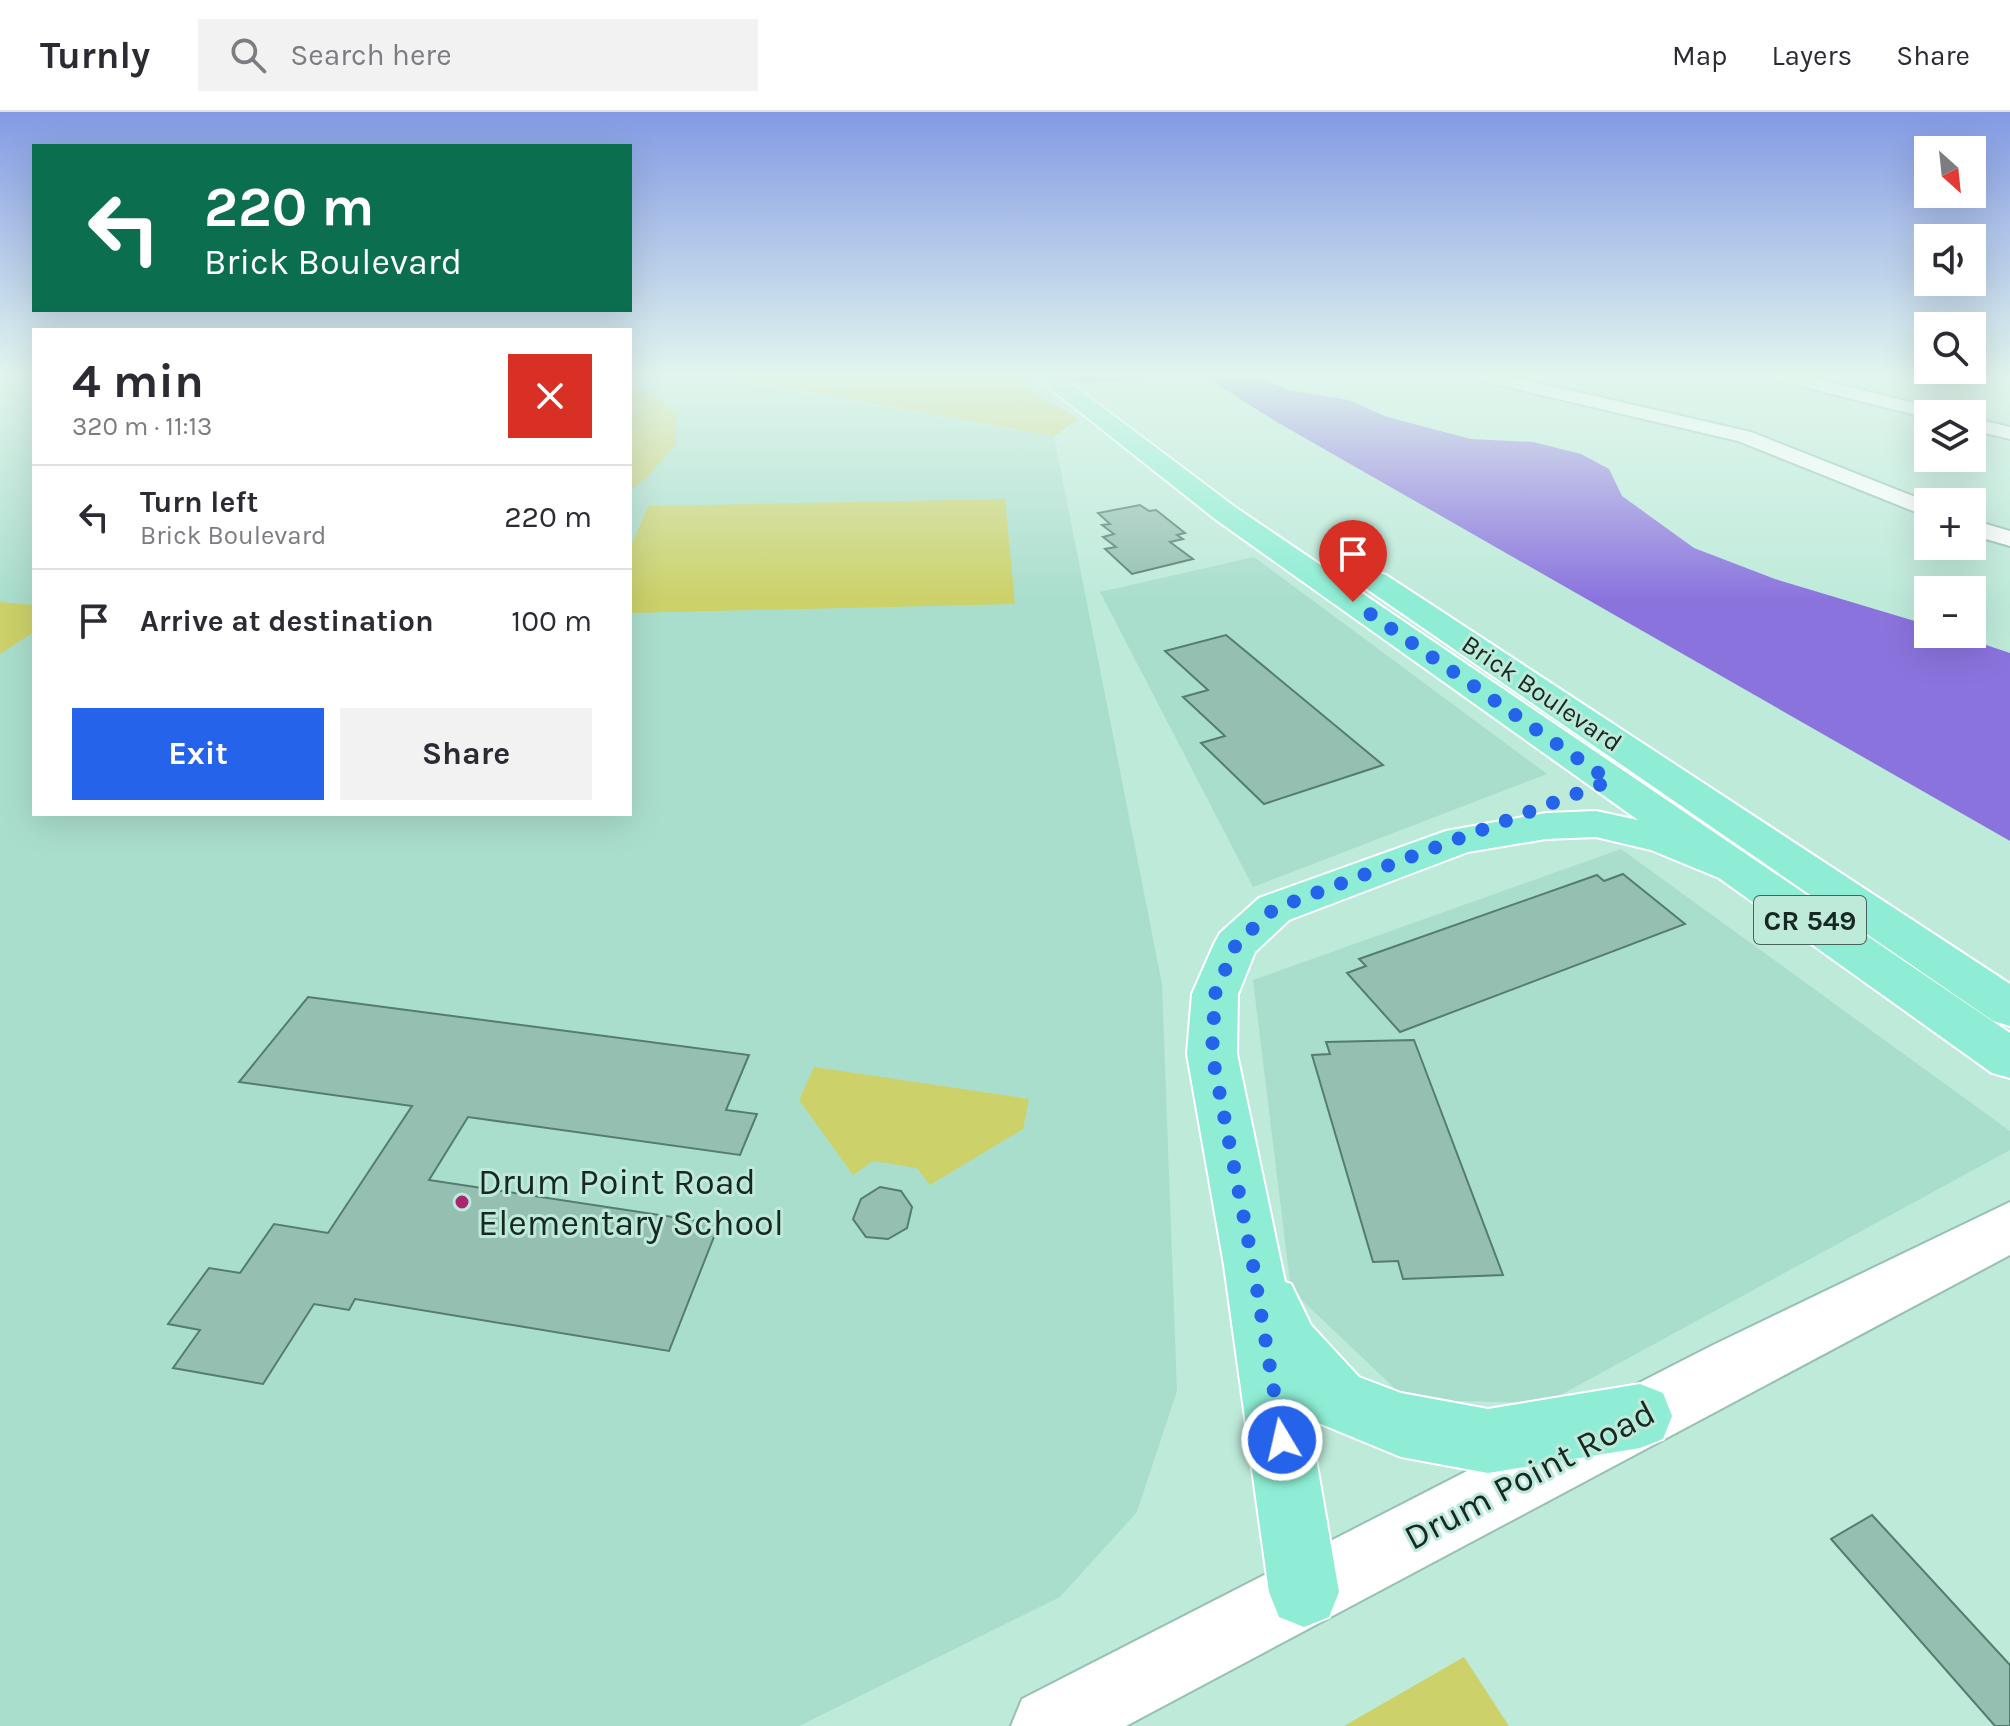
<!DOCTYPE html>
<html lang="en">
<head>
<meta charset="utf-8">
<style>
	body { margin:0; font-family:Karla,sans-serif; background:#f2f2f3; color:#2b2b33; height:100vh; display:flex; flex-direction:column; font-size:30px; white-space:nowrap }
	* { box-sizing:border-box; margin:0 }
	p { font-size:26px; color:#7c7c81 }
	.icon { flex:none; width:44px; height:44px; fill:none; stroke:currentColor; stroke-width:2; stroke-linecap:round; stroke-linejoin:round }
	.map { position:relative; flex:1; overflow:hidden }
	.sheet { position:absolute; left:32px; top:216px; width:600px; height:488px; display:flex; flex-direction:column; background:#fff; border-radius:0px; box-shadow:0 8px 32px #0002 }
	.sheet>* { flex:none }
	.hud { position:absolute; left:32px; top:32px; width:600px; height:168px; border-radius:0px; box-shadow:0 8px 32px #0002; background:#0b6e4f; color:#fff; overflow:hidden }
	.needle { width:52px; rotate:153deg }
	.tools { position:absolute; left:1914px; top:24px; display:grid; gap:16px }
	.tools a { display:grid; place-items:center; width:72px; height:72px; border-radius:0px; background:#fff; box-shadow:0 8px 32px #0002; font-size:40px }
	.pin { position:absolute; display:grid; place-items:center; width:68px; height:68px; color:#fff; margin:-82px -34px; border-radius:50% 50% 50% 0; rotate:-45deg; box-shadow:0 0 8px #0007 }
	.pin .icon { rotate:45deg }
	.me { position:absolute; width:88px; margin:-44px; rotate:351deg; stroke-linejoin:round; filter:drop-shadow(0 0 6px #0008) }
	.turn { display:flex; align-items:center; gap:28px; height:168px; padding:0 40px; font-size:36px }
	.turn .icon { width:104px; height:104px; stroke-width:2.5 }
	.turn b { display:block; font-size:56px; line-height:68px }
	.round { display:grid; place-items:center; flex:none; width:84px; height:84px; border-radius:0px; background:#f2f2f3 }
	.overview { display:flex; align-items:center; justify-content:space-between; height:136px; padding:0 40px }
	h1 { font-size:48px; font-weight:700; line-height:60px }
	.button { display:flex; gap:16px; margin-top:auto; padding:16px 40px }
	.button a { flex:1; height:92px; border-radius:0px; background:#2563eb; color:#fff; font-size:32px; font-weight:700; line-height:92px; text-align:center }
	.button a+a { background:#f2f2f3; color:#2b2b33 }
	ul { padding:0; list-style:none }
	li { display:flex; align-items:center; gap:24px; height:104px; padding:0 40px; border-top:2px solid #e1e1e2 }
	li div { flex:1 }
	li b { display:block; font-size:30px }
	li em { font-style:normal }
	header { display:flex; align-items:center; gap:48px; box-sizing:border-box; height:112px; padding:0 40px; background:#fff; border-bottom:2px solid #e1e1e2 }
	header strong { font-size:38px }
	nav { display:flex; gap:44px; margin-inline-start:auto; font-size:28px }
	.search { width:560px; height:72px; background:#f2f2f3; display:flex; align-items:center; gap:20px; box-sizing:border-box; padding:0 28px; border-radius:0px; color:#7c7c81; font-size:30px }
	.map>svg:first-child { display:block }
	.built { fill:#aadecc }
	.green { fill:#ccd16a }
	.water { fill:#8b73de }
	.building { fill:#95c0b1; stroke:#537d6f; stroke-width:2 }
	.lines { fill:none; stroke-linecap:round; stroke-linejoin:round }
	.minor-casing { stroke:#96c1b2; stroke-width:4 }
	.tertiary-casing { stroke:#96c1b2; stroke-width:4 }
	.primary-casing { stroke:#fff; stroke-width:4 }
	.minor { fill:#fff; fill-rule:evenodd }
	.tertiary { fill:#fff; fill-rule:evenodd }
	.primary { fill:#8eedd4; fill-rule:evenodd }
	.route { stroke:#2563eb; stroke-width:14; stroke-dasharray:0 25.2 }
	.poi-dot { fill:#aa2670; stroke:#beeada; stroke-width:3 }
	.labels { text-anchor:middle; stroke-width:6; stroke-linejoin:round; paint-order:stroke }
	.far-street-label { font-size:26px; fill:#172823; stroke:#beeada }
	.shield { fill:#beeada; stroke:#49625a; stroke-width:2 }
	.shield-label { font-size:28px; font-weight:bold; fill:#172823 }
	.near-poi-label { font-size:36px; fill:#172823; stroke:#beeada; text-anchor:start }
	.near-street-label { font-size:36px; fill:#172823; stroke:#beeada }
</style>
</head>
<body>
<header>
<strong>Turnly</strong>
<div class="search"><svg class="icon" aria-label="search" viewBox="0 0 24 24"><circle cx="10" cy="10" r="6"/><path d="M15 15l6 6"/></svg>Search here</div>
<nav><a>Map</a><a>Layers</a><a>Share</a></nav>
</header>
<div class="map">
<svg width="2010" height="1614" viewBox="0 0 2010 1614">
	<rect width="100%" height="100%" fill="#beeada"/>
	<!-- built -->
	<g class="built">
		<path d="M0,261H34V702H630V261L719,264L749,271L1054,324L1162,872L1177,1279L1137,1400L1060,1485L799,1614H0Z"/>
		<path d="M1254,445L1547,662L1253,775L1100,480Z"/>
		<path d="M1621,737L2010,1019V1038L1546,1291L1407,1288L1291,1178L1253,868Z"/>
	</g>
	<!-- green -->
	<g class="green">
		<path d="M704,261H996L1010,265L1078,307L1054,324Z"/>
		<path d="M630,272L653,282L676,302V332L647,365L630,378Z"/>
		<path d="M1005,387L1015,492L630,501V436L648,394Z"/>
		<path d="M0,490L34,493V520L0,542Z"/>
		<path d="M814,955L1029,987L1023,1017L930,1073L917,1056L873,1049L853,1063L799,988Z"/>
		<path d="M1464,1545L1509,1614H1344Z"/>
	</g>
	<!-- water -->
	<g class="water">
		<path d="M996,261H1197C1132,268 1060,278 996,261Z"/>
		<path d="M1206,261H1252L1288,278L1349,288L1387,305L1471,327L1533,330L1581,342L1609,357L1622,384L1694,436L1775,467L1928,513V522H1953L2010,541V729L1275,309L1221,275Z"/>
	</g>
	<!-- building -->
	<g class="building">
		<path d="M1140,393L1149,399L1156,398L1185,421L1177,423L1183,427L1170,430L1193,447L1132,462L1105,437L1116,435L1103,425L1114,422L1102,413L1110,412L1098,401Z"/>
		<path d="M1226,523L1383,653L1264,692L1201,631L1225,624L1183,585L1208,578L1165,539Z"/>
		<path d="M1623,762L1685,812L1400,920L1347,861L1366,854L1359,847L1597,763L1604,769Z"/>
		<path d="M308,885L749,943L726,998L757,1002L740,1043L468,1005L429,1068L719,1112L669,1239L355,1187L349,1198L314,1192L263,1272L173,1256L200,1218L168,1212L209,1156L240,1161L274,1112L328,1121L412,994L239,970Z"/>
		<path d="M1414,928L1503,1163L1403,1167L1398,1149L1373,1150L1312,943L1330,942L1326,930Z"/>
		<path d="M880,1075L901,1079L912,1095L907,1116L888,1127L866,1125L853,1107L861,1087Z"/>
		<path d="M1872,1403L2010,1553V1614H1995L1831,1427Z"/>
	</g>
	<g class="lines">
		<!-- minor casing -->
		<g class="minor-casing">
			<g id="minor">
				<path d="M1460,261H1495L1751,320L1928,390V405L1738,329L1469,266Z"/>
				<path d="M1761,261H1794L1941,298L1944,302H1928V306L1764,265Z"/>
				<path d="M1972,306L2010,315V327L1972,318Z"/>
				<path d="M1972,408L2010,419V434L1972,423Z"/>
			</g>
		</g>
		<!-- tertiary casing -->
		<g class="tertiary-casing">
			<path id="tertiary" d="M2010,1090V1143L1126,1614H1011L1022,1587L1711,1234Z"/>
		</g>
		<!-- primary casing -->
		<g class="primary-casing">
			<g id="primary">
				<path d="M1031,261H1057L1235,395L2010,921V966L1992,961L1719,766L1651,738L1596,725L1546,727L1468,740L1289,808L1255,840L1238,882L1237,942L1285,1170L1291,1172L1311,1213L1359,1265L1401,1281L1488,1297L1640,1272L1663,1281L1672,1304L1663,1327L1640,1336L1488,1361L1401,1345L1316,1310L1308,1301L1339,1480L1329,1505L1304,1515L1279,1505L1269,1480L1224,1153L1187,942L1192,882L1214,832L1220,821L1259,786L1446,719L1546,701L1596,699L1638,708L1215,407Z"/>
				<path d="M1375,460L1386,463L2010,872V914L1993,909L1364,475L1360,469L1364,463Z"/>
			</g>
		</g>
		<!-- minor -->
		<use href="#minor" class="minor"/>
		<!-- tertiary -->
		<use href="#tertiary" class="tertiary"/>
		<!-- primary -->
		<use href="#primary" class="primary"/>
	</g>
	<!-- sky -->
	<linearGradient id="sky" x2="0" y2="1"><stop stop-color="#839ae4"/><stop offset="0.54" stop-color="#e2f6ee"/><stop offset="1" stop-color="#e2f6ee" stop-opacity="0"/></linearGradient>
	<rect width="2010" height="487" fill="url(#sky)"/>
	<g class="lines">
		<!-- route -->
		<path class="route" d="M1282,1328L1253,1153L1212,942L1215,882L1236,832L1274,797L1610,669L1353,490"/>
	</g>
	<!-- markers -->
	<circle class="poi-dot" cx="462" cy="1090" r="8"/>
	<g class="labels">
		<!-- far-street labels -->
		<g class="far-street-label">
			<text transform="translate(1542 581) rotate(34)" y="9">Brick Boulevard</text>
		</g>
		<!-- shield labels -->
		<rect class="shield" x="1754" y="784" width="112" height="48" rx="6"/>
		<g class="shield-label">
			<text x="1810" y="818">CR 549</text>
		</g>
		<!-- near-poi labels -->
		<g class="near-poi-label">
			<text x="478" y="1082">Drum Point Road<tspan x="478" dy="41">Elementary School</tspan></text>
		</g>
		<!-- near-street labels -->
		<g class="near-street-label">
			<text transform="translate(1529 1362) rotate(-28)" y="13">Drum Point Road</text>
		</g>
	</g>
</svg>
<div class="tools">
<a><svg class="needle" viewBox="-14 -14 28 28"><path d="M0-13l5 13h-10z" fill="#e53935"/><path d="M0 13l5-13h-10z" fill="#7c7c81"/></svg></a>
<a><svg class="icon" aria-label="sound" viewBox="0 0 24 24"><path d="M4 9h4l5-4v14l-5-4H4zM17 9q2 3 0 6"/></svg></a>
<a><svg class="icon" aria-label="search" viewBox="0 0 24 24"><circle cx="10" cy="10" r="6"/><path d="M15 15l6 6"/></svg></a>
<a><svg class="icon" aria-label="layers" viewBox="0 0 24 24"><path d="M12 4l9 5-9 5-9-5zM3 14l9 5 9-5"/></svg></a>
<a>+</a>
<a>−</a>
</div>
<div class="pin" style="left:1353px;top:490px;background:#d93025"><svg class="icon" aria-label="arrive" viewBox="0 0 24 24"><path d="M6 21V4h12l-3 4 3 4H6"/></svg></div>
<svg class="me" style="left:1282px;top:1328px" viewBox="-20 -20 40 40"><circle r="17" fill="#2563eb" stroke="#fff" stroke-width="3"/><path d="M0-11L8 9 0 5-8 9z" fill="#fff"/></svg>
<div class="hud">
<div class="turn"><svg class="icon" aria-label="left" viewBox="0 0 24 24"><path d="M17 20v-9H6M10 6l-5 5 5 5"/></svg><div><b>220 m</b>Brick Boulevard</div></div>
</div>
<section class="sheet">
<div class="overview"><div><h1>4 min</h1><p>320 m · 11:13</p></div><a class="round" style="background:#d93025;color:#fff"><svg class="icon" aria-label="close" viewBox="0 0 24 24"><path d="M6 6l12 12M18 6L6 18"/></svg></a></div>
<ul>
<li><svg class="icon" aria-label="left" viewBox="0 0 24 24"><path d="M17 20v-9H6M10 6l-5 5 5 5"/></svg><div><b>Turn left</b><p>Brick Boulevard</p></div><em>220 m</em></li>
<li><svg class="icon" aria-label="arrive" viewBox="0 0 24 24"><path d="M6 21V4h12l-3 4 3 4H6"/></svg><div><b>Arrive at destination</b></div><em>100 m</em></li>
</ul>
<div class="button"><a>Exit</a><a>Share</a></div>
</section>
</div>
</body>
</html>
